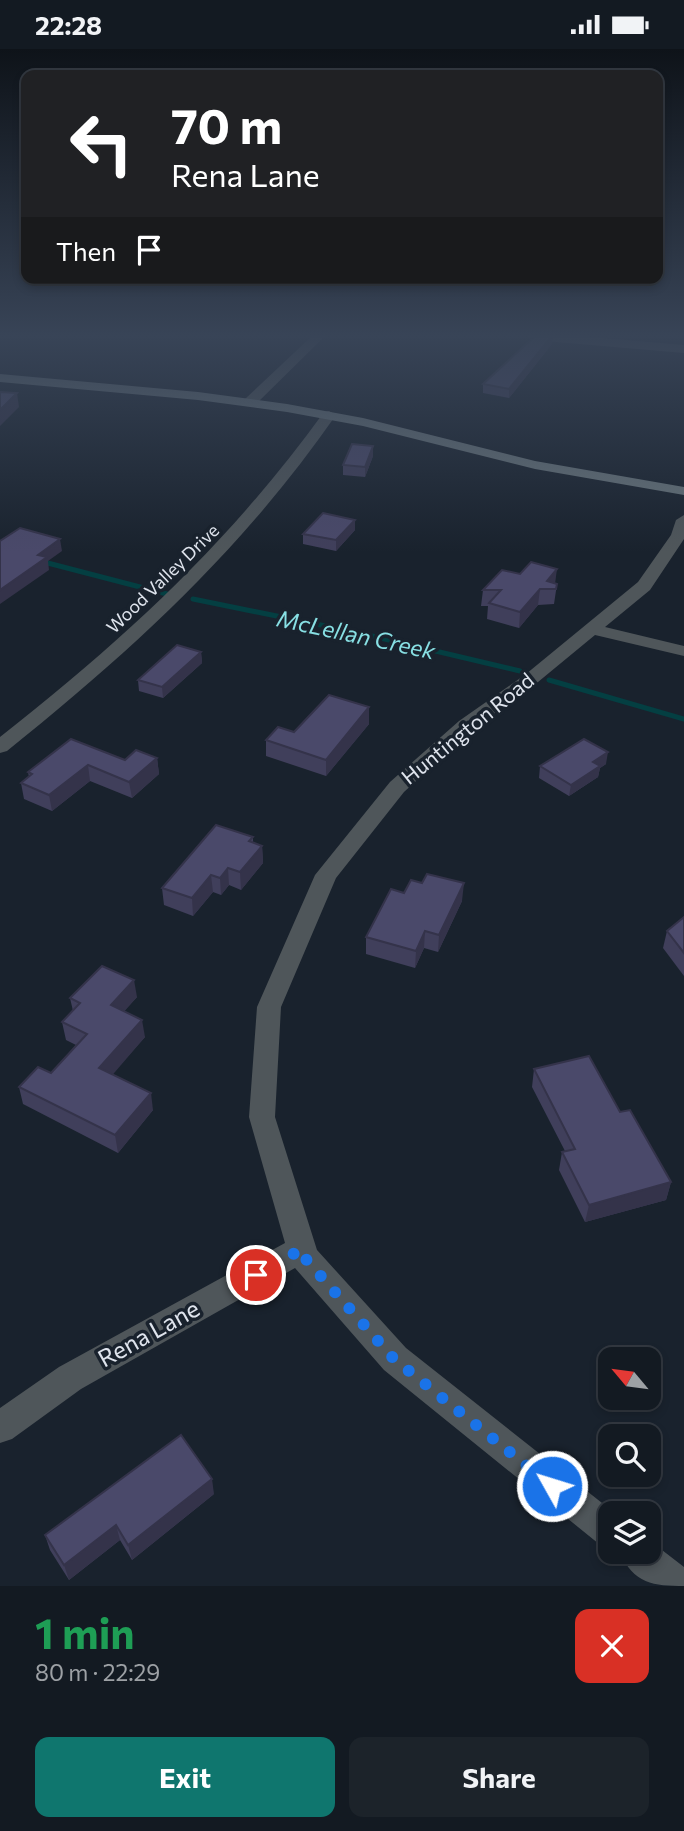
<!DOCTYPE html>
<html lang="en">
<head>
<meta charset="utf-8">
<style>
	body { margin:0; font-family:Commissioner,sans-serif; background:#1c232a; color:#f1f3f6; height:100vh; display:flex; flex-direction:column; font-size:26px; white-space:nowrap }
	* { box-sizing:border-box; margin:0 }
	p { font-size:23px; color:#9da1a5 }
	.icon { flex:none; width:38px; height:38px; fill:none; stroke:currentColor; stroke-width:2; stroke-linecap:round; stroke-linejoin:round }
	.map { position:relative; height:1537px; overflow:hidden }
	.sheet { display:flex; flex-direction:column; background:#131a22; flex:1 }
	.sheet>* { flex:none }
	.banner { position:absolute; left:21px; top:21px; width:642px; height:214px; border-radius:14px; box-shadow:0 4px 10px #0003,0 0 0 2px #323840; background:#202124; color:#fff; overflow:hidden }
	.needle { width:46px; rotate:299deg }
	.fabs { position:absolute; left:598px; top:1298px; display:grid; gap:14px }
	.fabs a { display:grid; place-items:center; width:63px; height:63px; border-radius:14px; background:#131a22; box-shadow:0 4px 10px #0003,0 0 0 2px #323840; font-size:35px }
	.pin { position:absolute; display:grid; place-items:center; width:60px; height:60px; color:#fff; margin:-30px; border:4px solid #fff; border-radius:50%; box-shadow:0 2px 7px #0007 }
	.me { position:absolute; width:77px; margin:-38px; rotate:309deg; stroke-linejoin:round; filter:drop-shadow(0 0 5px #0008) }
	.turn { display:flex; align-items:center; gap:24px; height:147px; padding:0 35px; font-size:32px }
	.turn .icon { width:91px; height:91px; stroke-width:2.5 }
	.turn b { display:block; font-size:49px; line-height:60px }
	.then { display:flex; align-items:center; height:66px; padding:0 35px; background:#0003; gap:14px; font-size:26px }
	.round { display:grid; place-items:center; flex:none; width:74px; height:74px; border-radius:14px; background:#1c232a }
	.summary { display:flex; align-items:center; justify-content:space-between; height:119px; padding:0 35px }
	h1 { font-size:42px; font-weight:700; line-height:52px; color:#1e9e55 }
	.action { display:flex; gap:14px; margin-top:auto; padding:14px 35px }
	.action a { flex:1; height:80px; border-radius:14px; background:#0f766e; color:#fff; font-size:28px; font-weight:700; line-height:80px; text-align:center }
	.action a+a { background:#1c232a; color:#f1f3f6 }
	.status { display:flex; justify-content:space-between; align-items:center; height:49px; padding:0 35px; background:#131a22; direction:ltr }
	.status svg { height:19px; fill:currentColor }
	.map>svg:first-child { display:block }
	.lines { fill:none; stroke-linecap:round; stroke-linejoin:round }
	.stream { stroke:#043f42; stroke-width:5 }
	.street { fill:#4f565a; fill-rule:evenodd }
	.secondary { fill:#68747a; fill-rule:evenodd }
	.wall { fill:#403f5b }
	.shaded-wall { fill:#34334a }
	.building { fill:#4a496a; stroke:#34334a; stroke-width:2 }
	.route { stroke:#1a73e8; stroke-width:12; stroke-dasharray:0 21.6 }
	.labels { text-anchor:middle; stroke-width:7; stroke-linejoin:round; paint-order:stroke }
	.far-street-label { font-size:18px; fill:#dfe4ed; stroke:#19222d }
	.street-label { font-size:21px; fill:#dfe4ed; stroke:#19222d }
	.water-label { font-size:23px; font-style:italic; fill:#88e0e4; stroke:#19222d }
	.near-street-label { font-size:24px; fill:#dfe4ed; stroke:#19222d }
</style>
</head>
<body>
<div class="status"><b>22:28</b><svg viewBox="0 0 49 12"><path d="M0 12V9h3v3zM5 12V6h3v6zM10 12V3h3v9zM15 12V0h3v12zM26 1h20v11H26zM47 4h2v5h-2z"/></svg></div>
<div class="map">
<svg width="684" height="1537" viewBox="0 0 684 1537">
	<rect width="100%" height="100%" fill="#19222d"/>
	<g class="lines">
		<!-- stream -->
		<g class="stream">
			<path d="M40,512L167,545"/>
			<path d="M193,550L355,583L520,622"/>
			<path d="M549,631L684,670"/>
		</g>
		<!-- street -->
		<g class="street">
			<path d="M312,287H325L255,356H245V350Z"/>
			<path d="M527,287H579L684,296V304L533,291Z"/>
			<path d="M329,362L336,366C242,501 134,600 7,702L0,704V688C127,588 229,494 324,363Z"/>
			<path d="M684,466V490L650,541L605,578L684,597V607L595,586L538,633L473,680L404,743L336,829L281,958L275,1068L317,1201L406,1299L616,1465H611V1500L599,1495L384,1321L295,1219L81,1340L12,1390L0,1394V1359L59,1318L285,1194L249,1068L257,958L315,826L390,733L459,672L526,625L638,533L671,486L676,471Z"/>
			<path d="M649,1491L684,1518V1537C654,1537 633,1535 620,1503H649Z"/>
		</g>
		<!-- secondary -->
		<path class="secondary" d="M0,325L198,343L287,355L363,369L535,412L684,438V446L535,420L363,377L287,363L198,351L0,333Z"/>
	</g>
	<!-- wall -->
	<g class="wall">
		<path d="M552,295L509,349L483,344V335Z"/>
		<path d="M373,407L365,428L343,426V416Z"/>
		<path d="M355,481L336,502L303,495V485Z"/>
		<path d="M557,535L554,555L538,556L519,579L487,570L488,557H481L483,541Z"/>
		<path d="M201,603L202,614L163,649L139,642L138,631Z"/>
		<path d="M369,658V675L326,727L266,707V691Z"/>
		<path d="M157,709L159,725L132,749L90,732L52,762L24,750L21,734L29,728L28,723L125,711Z"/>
		<path d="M606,715L600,719L598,728L569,747L539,729L540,717Z"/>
		<path d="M253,788V794L262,797L263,814L241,841L229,836L221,846L213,843L193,867L164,856L162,839Z"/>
		<path d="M404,844L462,852L438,903L424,899L415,919L366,905V888Z"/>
		<path d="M684,868V927L663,899L667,882Z"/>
		<path d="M137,948L124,962L145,988L112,1025L153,1061L118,1104L23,1055L19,1038L51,1024L76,996L66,991L62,973L73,962L70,949Z"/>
		<path d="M534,1020L620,1063L671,1133L666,1151L585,1173L559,1121L562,1103L565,1102L532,1038Z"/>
		<path d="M214,1445L132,1511L120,1491L69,1531L50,1501L45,1486Z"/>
	</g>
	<!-- shaded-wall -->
	<g class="shaded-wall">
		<path d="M553,287L552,295L509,349V340Z"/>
		<path d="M17,344L19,358L0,377V361Z"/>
		<path d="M373,397V407L365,428V418Z"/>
		<path d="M355,471V481L336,502V491Z"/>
		<path d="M60,490L62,502L48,512L49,521L0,555V541L38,506Z"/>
		<path d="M557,520L555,535L547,532Z"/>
		<path d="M540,540L538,556L519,579L520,563Z"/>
		<path d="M201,603L202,614L163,649L162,638Z"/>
		<path d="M369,658V675L326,727V711Z"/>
		<path d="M608,703L606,715L600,719L598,728L569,747L571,736L593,713Z"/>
		<path d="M157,709L159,725L132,749L129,733Z"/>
		<path d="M88,716L90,732L52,762L49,746Z"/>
		<path d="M262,797L263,814L241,841L240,823Z"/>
		<path d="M228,819L229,836L221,846L220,829Z"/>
		<path d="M211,826L213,843L193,867L192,849Z"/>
		<path d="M464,834L462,852L438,903L439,886Z"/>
		<path d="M425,882L424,899L415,919L416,902Z"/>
		<path d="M134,931L137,948L114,974L111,956Z"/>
		<path d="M142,971L145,988L103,1037L99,1019Z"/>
		<path d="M151,1044L153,1061L118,1104L115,1086Z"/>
		<path d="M671,1133L666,1151L585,1173L589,1156Z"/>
		<path d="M212,1430L214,1445L132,1511L128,1496Z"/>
		<path d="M116,1476L120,1491L69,1531L64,1516Z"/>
	</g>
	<!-- building -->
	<g class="building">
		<path d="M535,287H552L509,340L483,335Z"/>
		<path d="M0,343L17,344L0,361Z"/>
		<path d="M352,395L373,397L365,418L343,416Z"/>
		<path d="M323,464L355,471L336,491L303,485Z"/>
		<path d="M20,479L60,490L38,506L47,508L0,541V492Z"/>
		<path d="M531,513L557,520L547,532L557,535L556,540H540L520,563L489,554L501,541H483L502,521L520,525Z"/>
		<path d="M177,596L201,603L162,638L138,631Z"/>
		<path d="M329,646L369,658L326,711L266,691L278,678L294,683Z"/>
		<path d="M71,690L125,711L136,701L157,709L129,733L88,716L49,746L21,734L32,725L28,723Z"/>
		<path d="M584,690L608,703L593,713L600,717L571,736L540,717Z"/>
		<path d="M216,776L253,788L249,792L262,797L240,823L228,819L220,829L211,826L192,849L162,839Z"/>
		<path d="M427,825L464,834L439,886L425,882L416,902L366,888L391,840L404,844L411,831L422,834Z"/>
		<path d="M684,868V904L667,882Z"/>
		<path d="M102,917L134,931L111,956L142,971L99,1019L151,1044L115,1086L19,1038L38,1018L51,1024L87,985L62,973L80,954L70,949Z"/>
		<path d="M589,1007L620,1063L630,1061L671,1133L589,1156L562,1103L575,1100L534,1020Z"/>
		<path d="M181,1386L212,1430L128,1496L116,1476L64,1516L45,1486Z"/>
	</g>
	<!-- sky -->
	<linearGradient id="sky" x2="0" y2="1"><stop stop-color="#0e1319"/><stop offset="0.57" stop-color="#384457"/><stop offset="1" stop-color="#384457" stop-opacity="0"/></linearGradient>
	<rect width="684" height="503" fill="url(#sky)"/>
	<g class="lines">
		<!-- route -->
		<path class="route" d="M256,1226L302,1200L304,1208L394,1310L552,1437"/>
	</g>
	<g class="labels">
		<!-- far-street labels -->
		<g class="far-street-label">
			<text transform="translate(163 530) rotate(-44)" y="6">Wood Valley Drive</text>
		</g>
		<!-- street labels -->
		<g class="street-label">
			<text transform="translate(468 680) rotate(-39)" y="7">Huntington Road</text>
		</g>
		<!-- water labels -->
		<g class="water-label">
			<text transform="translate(356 586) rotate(12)" y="8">McLellan Creek</text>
		</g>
		<!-- near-street labels -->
		<g class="near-street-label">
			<text transform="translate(149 1285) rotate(-29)" y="8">Rena Lane</text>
		</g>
	</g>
</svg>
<div class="fabs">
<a><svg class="needle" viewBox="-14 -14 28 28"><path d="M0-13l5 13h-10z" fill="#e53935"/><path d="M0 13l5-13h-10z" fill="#9da1a5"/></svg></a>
<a><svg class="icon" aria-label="search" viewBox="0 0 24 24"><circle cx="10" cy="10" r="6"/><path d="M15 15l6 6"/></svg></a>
<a><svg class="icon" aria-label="layers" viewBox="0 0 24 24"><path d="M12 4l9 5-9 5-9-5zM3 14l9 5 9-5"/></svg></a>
</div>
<div class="pin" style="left:256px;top:1226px;background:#d93025"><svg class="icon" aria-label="arrive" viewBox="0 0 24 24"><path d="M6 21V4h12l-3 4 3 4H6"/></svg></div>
<svg class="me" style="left:552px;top:1437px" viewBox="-20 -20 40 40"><circle r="17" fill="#1a73e8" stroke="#fff" stroke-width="3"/><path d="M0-11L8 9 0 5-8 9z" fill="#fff"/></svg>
<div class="banner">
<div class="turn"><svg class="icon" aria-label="left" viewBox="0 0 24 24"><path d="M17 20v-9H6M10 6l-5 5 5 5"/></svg><div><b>70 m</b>Rena Lane</div></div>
<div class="then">Then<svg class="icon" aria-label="arrive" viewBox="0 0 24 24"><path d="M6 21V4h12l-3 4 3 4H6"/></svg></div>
</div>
</div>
<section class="sheet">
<div class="summary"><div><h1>1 min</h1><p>80 m · 22:29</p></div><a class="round" style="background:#d93025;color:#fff"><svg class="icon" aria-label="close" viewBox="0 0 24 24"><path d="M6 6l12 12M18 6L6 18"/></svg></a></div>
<div class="action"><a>Exit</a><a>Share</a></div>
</section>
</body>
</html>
